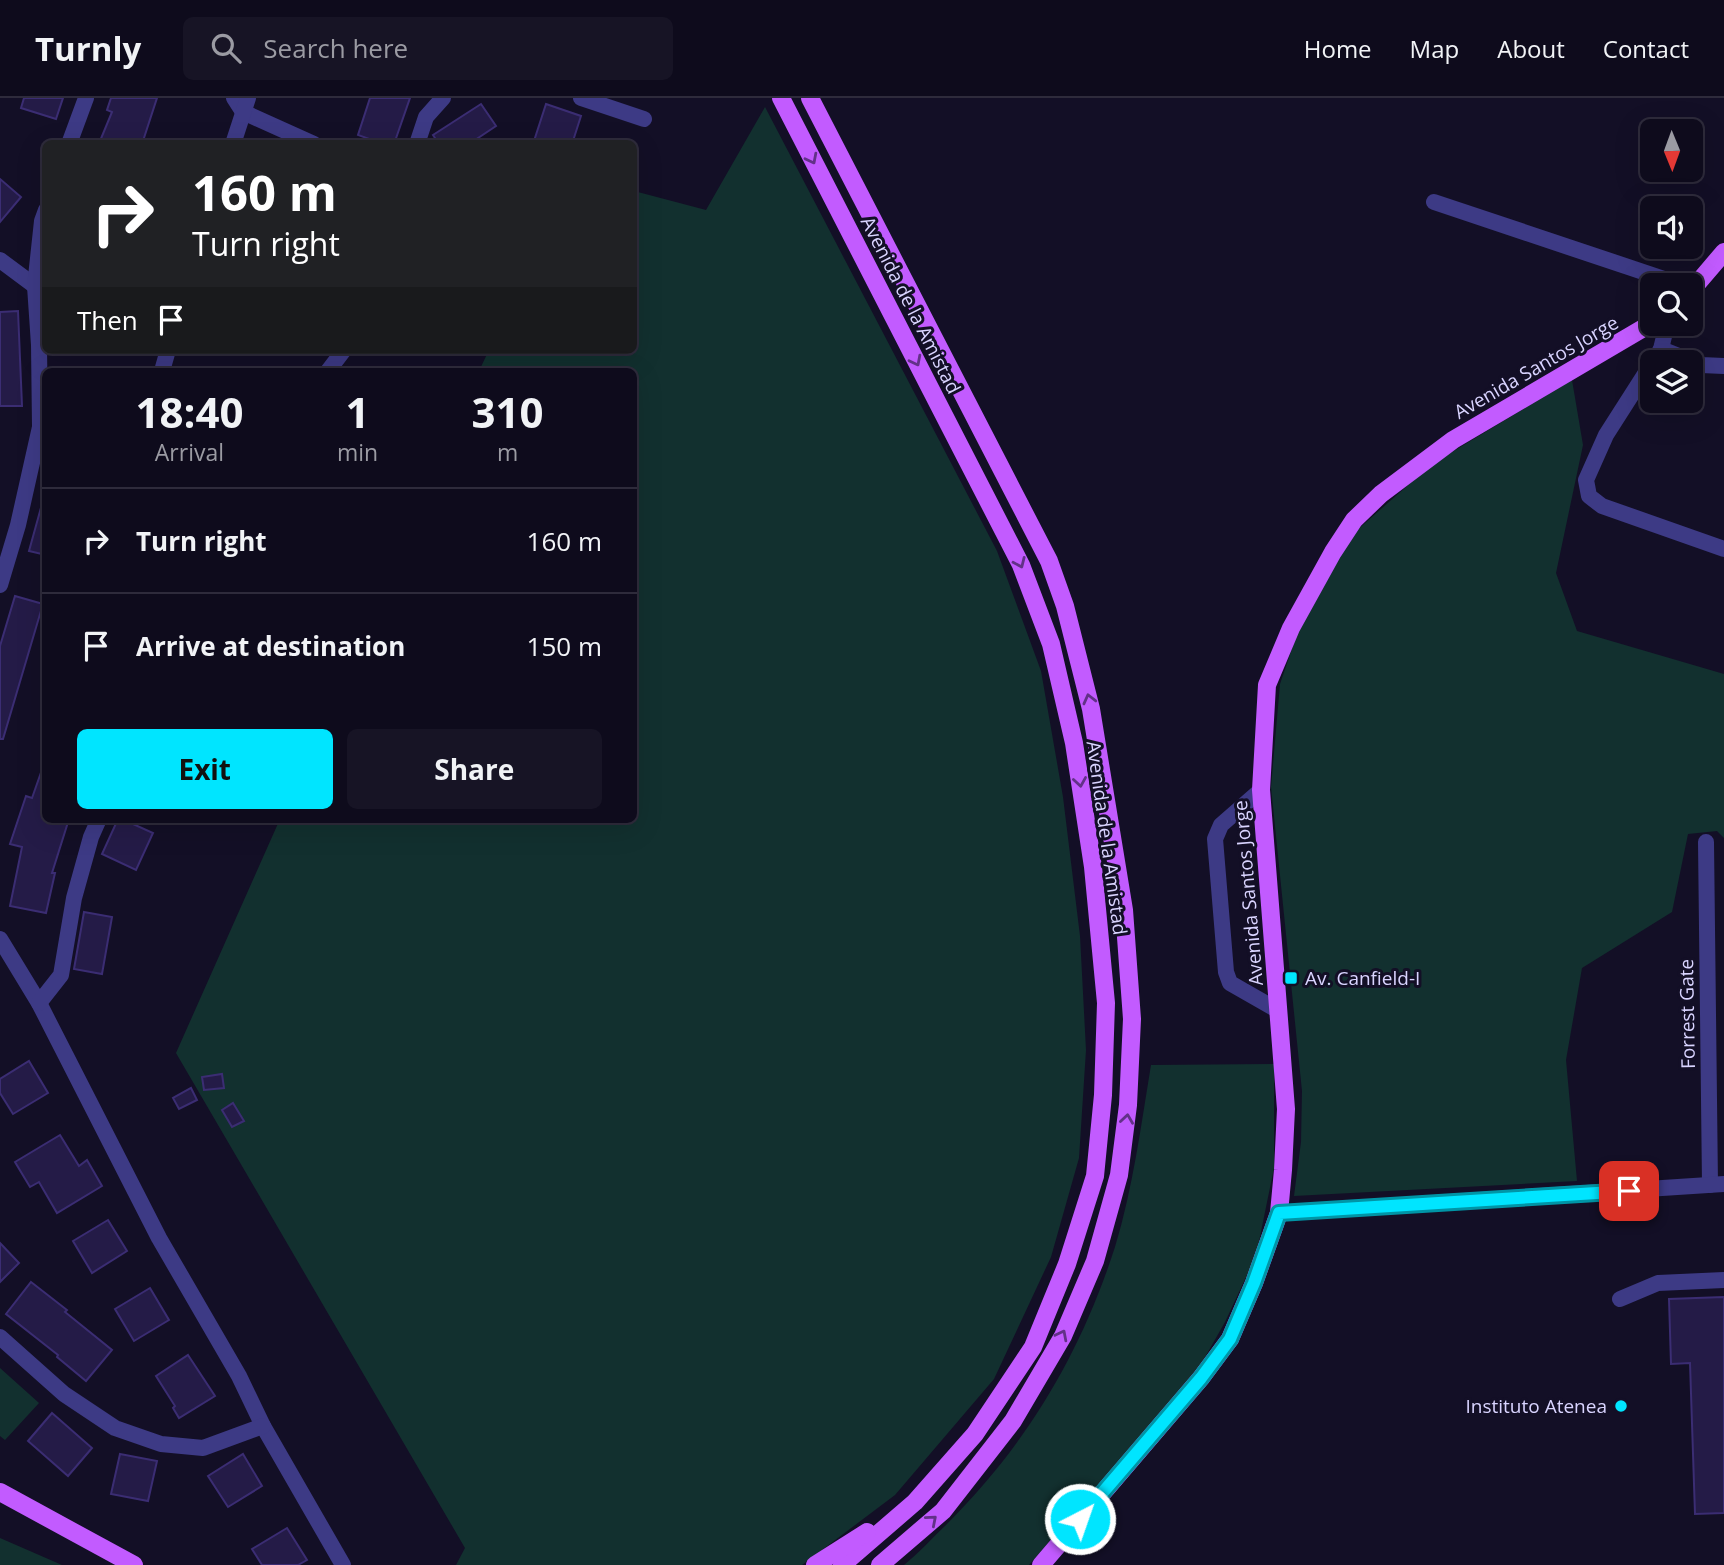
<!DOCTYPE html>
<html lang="en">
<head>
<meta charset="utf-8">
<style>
	body { margin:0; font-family:"Open Sans",sans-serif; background:#171425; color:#f1f3f6; height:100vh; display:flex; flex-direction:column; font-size:26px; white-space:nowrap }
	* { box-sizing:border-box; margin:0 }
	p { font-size:23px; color:#9b9ba3 }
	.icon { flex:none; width:38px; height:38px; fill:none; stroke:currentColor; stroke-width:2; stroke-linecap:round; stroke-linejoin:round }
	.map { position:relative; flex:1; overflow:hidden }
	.details { position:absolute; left:42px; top:270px; width:595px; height:455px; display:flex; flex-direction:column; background:#0e0b1c; border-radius:10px; box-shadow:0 7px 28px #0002,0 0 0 2px #2e2b3b }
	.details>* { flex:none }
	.hud { position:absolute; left:42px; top:42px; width:595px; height:214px; border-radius:10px; box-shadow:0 7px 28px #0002,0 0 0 2px #2e2b3b; background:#202124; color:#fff; overflow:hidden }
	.needle { width:46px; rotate:179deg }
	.buttons { position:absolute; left:1640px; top:21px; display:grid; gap:14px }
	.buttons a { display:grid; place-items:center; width:63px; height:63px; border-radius:10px; background:#0e0b1c; box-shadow:0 7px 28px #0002,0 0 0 2px #2e2b3b; font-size:35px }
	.pin { position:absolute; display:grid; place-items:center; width:60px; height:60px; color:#fff; margin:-30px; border-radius:14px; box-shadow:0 4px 10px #0006 }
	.me { position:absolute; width:77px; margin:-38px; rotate:41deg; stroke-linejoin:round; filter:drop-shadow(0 0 5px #0008) }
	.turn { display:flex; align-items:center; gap:24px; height:147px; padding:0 35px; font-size:32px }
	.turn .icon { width:91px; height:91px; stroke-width:2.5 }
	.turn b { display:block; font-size:49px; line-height:60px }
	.then { display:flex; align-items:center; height:66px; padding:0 35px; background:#0003; gap:14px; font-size:26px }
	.eta { display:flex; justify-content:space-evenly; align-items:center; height:119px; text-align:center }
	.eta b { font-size:42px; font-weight:700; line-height:49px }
	.primary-button { display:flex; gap:14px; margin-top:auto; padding:14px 35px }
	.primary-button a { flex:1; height:80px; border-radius:10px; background:#00e5ff; color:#111; font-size:28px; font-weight:700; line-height:80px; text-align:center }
	.primary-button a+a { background:#171425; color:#f1f3f6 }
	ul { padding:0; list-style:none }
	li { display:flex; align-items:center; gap:21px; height:105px; padding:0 35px; border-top:2px solid #2e2b3b }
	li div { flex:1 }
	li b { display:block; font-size:26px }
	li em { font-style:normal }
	header { display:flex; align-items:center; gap:42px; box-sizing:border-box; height:98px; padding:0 35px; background:#0e0b1c; border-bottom:2px solid #2e2b3b }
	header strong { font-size:33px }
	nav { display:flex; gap:38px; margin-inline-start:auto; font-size:24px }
	.search { width:490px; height:63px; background:#171425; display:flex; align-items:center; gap:18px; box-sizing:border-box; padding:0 24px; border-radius:10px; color:#9b9ba3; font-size:26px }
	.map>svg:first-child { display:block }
	.green { fill:#12302f }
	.building { fill:#241b47; stroke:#3b2d73; stroke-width:2 }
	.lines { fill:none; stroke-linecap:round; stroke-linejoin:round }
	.minor { stroke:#3d3a85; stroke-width:16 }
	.major { stroke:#c25bff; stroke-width:18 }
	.oneway { stroke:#623188 }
	.route-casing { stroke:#0095a6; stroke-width:18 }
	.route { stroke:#00e5ff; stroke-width:12 }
	.poi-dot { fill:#00e5ff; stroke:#130f26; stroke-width:2.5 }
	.labels { text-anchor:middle; stroke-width:6; stroke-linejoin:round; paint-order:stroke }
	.street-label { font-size:19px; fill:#d9d4ff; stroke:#130f26 }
	.poi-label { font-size:19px; fill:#d9d4ff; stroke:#130f26; text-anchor:start }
</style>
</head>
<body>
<header>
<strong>Turnly</strong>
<div class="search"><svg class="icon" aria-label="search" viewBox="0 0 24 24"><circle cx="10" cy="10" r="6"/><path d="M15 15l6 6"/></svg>Search here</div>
<nav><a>Home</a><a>Map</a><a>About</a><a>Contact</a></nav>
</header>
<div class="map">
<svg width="1724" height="1467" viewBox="0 0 1724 1467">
	<rect width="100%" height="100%" fill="#130f26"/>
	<!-- green -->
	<g class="green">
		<path d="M765,9L997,453L1041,573L1063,699L1080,838L1086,952L1079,1060L1051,1159L994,1281L895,1397L802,1467H456L465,1450L176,955L280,721H634V273H479L489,252H634V93L706,112Z"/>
		<path d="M1572,282L1583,347L1556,475L1577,533L1724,576V740L1717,733L1688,736L1672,814L1582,870L1566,962L1577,1083L1294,1098L1301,1044L1302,993L1271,689L1280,586L1298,533L1347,441L1432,366Z"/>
		<path d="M1274,966V1070L1256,1158L1225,1224L1200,1268L1029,1467H904C919,1455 932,1440 946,1427C1027,1346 1080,1257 1115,1149C1133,1090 1141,1027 1151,967Z"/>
		<path d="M0,1270L39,1305L5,1342L0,1338Z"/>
		<path d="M0,1440L62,1467H0Z"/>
	</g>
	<!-- building -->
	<g class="building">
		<path d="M24,0H63L56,21L21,10Z"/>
		<path d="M111,0H157L142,46H107L100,43L112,14L107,12Z"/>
		<path d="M370,0H410L394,46H383L358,37Z"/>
		<path d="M481,6L496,28L469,46H439L433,37Z"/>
		<path d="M546,6L581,18L572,46H541L534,43Z"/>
		<path d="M0,81L21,99L0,124Z"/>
		<path d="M18,213L22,308H0V214Z"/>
		<path d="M42,406H46V457L29,453Z"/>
		<path d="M15,498L43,506L3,641H0V548Z"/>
		<path d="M44,666H46V721H69L52,775H55L46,815L10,808L22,749L10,746L26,698L32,700Z"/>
		<path d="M118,721H122L153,735L136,772L102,756Z"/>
		<path d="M84,814L112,819L102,876L74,871Z"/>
		<path d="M29,963L48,995L13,1016L0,995V981Z"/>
		<path d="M222,976L224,990L204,992L202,979Z"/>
		<path d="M191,990L197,1002L179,1011L173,1000Z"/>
		<path d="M233,1005L244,1023L232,1029L222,1012Z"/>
		<path d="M60,1037L79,1068L87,1062L102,1088L57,1115L39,1084L30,1089L15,1064Z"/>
		<path d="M108,1122L127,1153L92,1175L73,1143Z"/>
		<path d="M0,1145L19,1165L0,1184Z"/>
		<path d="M31,1184L67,1212L65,1214L112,1252L86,1283L57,1259L58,1257L6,1216Z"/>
		<path d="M150,1190L169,1222L134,1243L115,1211Z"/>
		<path d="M1724,1199V1415L1695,1416L1690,1265L1671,1266L1669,1201Z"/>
		<path d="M188,1257L215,1298L179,1320L173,1310L175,1308L156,1278Z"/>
		<path d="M52,1315L92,1350L68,1378L28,1343Z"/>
		<path d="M120,1356L157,1363L148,1403L111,1396Z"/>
		<path d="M243,1356L262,1388L228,1409L208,1378Z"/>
		<path d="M287,1430L307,1462L298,1467H262L252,1451Z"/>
	</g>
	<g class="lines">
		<!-- minor -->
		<g class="minor">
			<path d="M234,0L243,14L314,46"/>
			<path d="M581,0L644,21"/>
			<path d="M69,46L86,0"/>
			<path d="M233,46L248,0"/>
			<path d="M417,46L426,19L443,0"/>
			<path d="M1434,104L1682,187"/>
			<path d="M0,162L35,188"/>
			<path d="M1661,251L1701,267L1724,268"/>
			<path d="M1656,260L1661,251L1667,226"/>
			<path d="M1652,265L1606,337L1586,382L1589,398L1602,408L1724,451"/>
			<path d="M162,273L168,252"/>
			<path d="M328,273L344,252"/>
			<path d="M0,487L18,427L40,329L39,247L35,188L42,123L46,112"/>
			<path d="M1261,692L1221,727L1215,741L1226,874L1230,885L1279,913"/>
			<path d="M1706,744L1710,1087"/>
			<path d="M0,841L39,905L159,1140L239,1278L263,1328L343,1467"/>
			<path d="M39,905L61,877L74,800L91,739L99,721"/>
			<path d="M1279,1115L1724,1086"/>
			<path d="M1620,1201L1658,1185L1724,1182"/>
			<path d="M0,1239L64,1296L115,1330L161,1346L203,1350L263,1328"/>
		</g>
		<!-- major -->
		<g class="major">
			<path d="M781,0L1021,467L1051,546L1074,645L1093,769L1106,905L1103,997L1095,1078L1067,1166L1033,1249L975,1336L915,1404L842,1467"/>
			<path d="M810,0L1049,463L1065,508L1091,611L1124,812L1132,921L1128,1007L1119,1077L1095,1163L1063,1238L1013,1323L943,1413L880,1467"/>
			<path d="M1690,194L1724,154"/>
			<path d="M0,1394L134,1467"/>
			<path d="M815,1467L867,1434"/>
			<path d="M1041,1467L1201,1280L1230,1241L1254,1185L1279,1115L1283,1072L1286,1011L1261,692L1267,587L1291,530L1333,454L1354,422L1381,396L1453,342L1652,225"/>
		</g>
	</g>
	<!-- one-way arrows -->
	<defs><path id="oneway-chevron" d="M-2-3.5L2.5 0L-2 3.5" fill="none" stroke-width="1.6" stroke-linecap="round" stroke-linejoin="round" transform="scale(1.75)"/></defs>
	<g class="oneway">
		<use href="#oneway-chevron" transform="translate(812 61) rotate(63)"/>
		<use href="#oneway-chevron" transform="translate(916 263) rotate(63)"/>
		<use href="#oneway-chevron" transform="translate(1020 465) rotate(66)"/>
		<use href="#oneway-chevron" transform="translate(1089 601) rotate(-104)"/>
		<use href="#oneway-chevron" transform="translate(1080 684) rotate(81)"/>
		<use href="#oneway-chevron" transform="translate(1127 1021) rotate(-82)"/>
		<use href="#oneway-chevron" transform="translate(1062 1237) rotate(-63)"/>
		<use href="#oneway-chevron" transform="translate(932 1422) rotate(-41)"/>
	</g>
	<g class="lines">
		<!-- route casing -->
		<g class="route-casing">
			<path id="route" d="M1080,1421L1201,1280L1230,1241L1254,1185L1279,1115L1629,1093"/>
		</g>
		<!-- route -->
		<use href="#route" class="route"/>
	</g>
	<!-- markers -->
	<g class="poi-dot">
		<rect x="1284" y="873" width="14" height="14" rx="3.5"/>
		<circle cx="1621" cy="1308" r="7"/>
	</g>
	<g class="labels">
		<!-- street labels -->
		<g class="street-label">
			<text transform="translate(911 207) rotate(63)" y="7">Avenida de la Amistad</text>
			<text transform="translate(1536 269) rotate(-30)" y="7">Avenida Santos Jorge</text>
			<text transform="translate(1107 740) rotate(82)" y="7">Avenida de la Amistad</text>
			<text transform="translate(1248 795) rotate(-95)" y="7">Avenida Santos Jorge</text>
			<text transform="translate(1687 916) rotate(-91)" y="7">Forrest Gate</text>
		</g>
		<!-- poi labels -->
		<g class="poi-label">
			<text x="1305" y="887">Av. Canfield-I</text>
			<text x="1607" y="1315" text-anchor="end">Instituto Atenea</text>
		</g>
	</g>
</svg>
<div class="buttons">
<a><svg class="needle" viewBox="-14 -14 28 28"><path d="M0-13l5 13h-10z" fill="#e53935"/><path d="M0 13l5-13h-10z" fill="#9b9ba3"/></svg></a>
<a><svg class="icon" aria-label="sound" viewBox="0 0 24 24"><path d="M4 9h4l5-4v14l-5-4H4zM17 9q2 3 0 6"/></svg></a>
<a><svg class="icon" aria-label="search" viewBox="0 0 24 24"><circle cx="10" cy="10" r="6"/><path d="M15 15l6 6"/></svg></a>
<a><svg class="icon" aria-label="layers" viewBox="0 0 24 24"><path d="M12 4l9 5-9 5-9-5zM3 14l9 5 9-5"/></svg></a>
</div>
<div class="pin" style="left:1629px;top:1093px;background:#d93025"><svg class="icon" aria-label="arrive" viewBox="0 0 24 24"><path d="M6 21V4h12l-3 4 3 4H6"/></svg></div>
<svg class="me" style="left:1080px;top:1421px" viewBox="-20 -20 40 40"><circle r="17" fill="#00e5ff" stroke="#fff" stroke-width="3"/><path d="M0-11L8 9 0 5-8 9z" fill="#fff"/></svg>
<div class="hud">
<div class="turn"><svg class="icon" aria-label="right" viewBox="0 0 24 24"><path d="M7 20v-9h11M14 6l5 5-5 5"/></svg><div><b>160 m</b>Turn right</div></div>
<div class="then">Then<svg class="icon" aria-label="arrive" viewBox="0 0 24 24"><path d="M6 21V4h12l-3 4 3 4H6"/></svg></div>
</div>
<section class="details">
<div class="eta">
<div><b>18:40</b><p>Arrival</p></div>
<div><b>1</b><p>min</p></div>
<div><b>310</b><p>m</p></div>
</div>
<ul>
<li><svg class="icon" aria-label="right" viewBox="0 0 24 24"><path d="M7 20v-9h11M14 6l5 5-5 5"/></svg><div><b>Turn right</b></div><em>160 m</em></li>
<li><svg class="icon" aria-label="arrive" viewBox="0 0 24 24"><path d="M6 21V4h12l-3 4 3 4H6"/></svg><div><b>Arrive at destination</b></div><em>150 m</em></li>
</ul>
<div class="primary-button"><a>Exit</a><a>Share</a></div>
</section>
</div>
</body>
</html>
